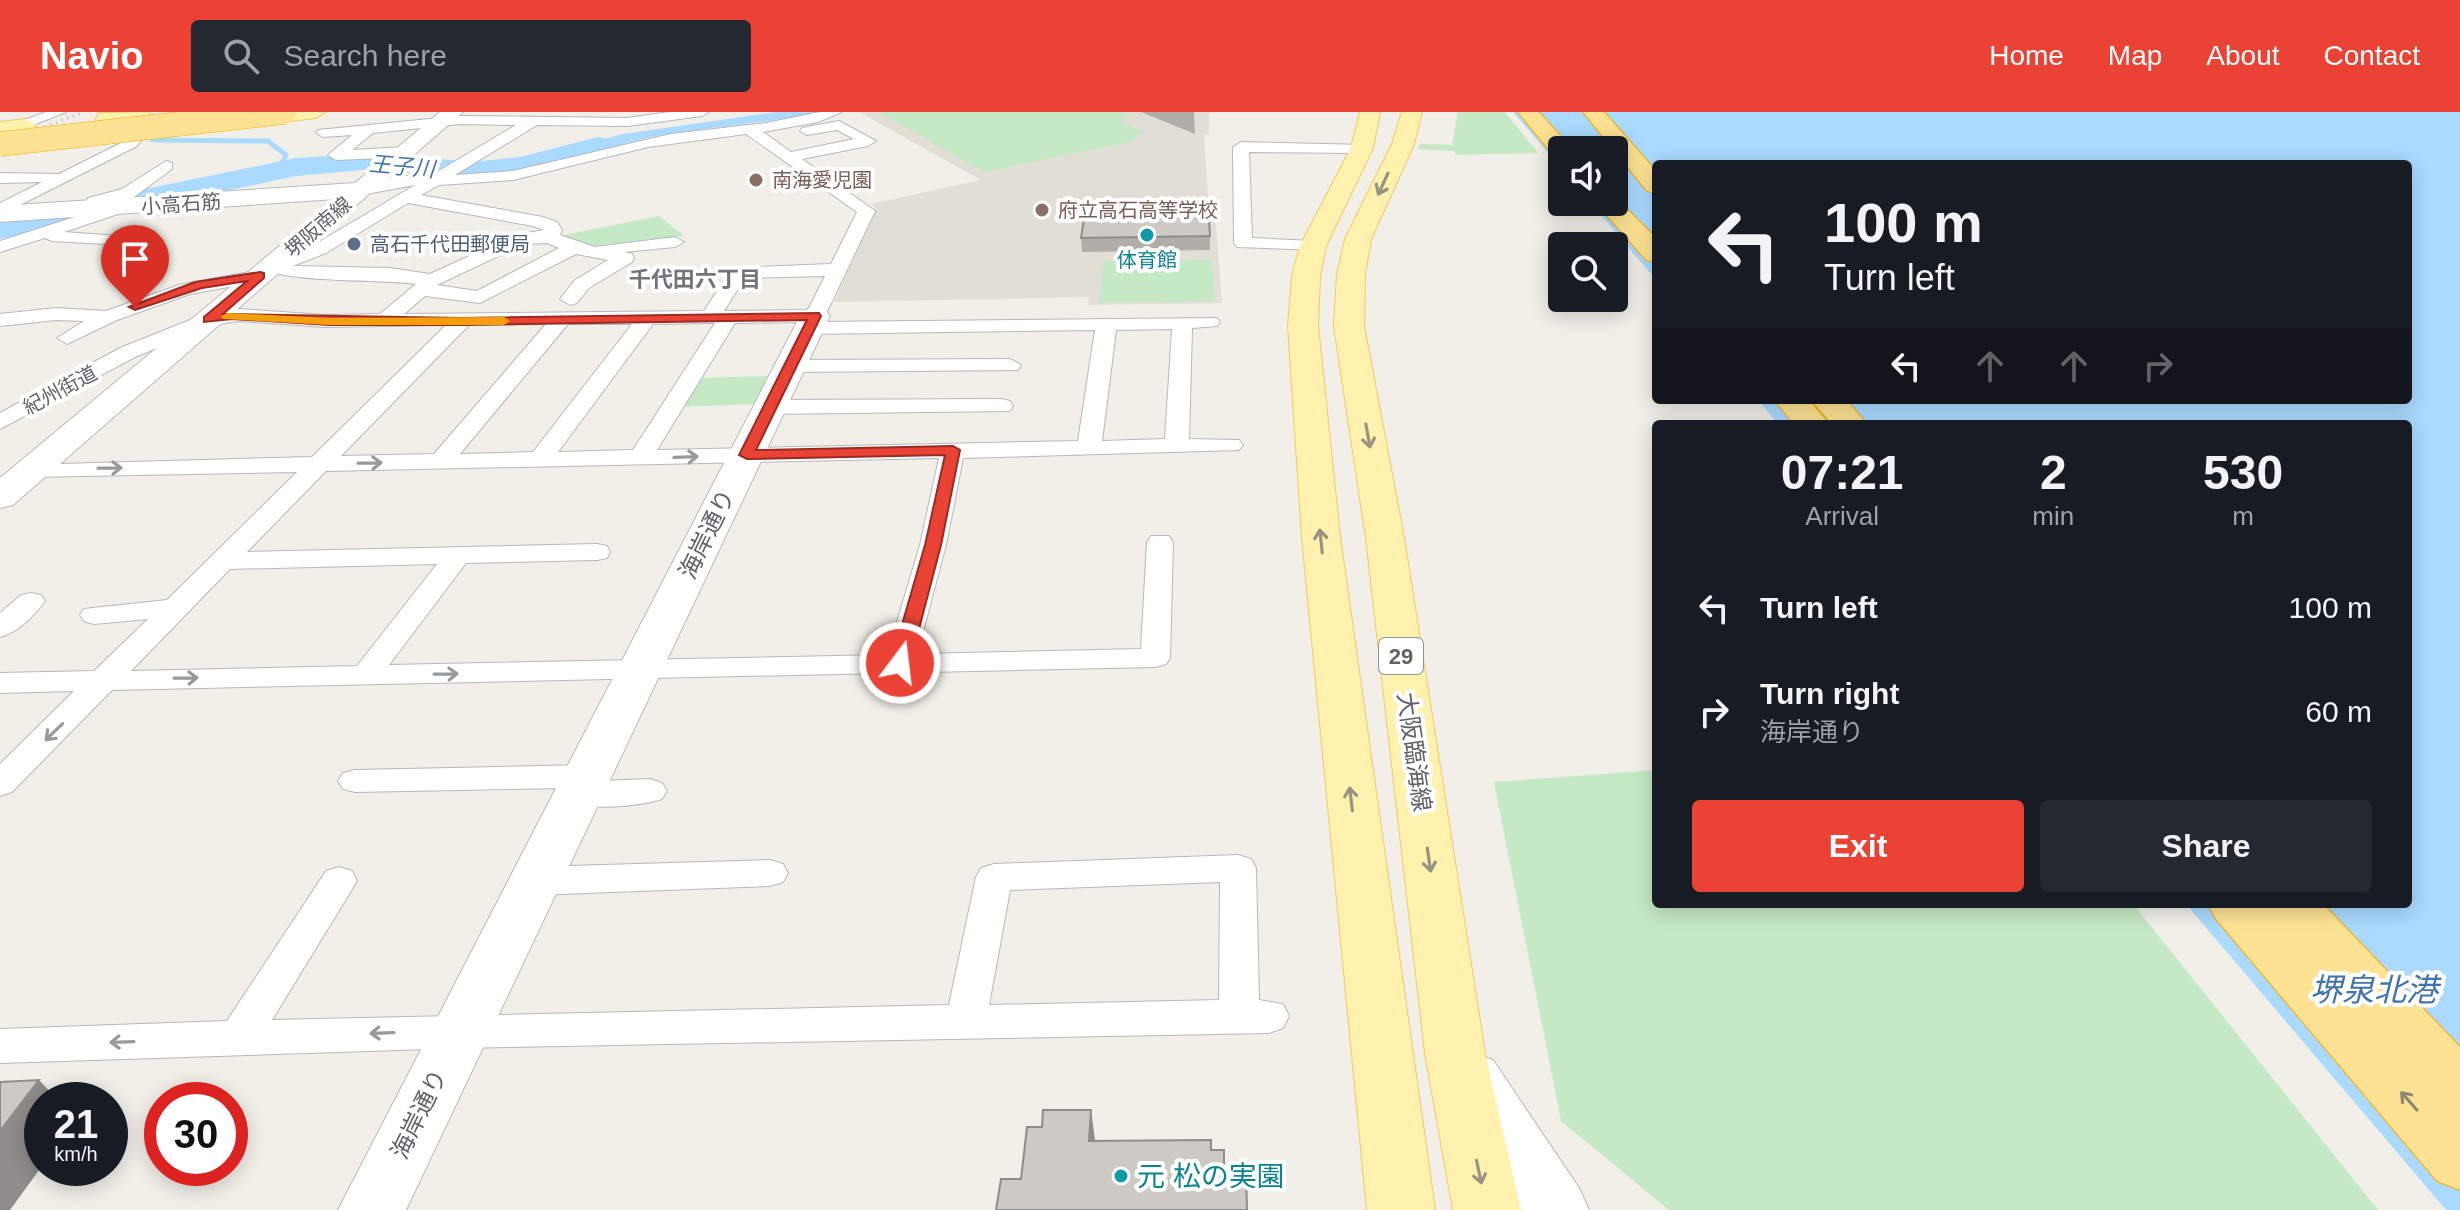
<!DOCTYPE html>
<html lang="en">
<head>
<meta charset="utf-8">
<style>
	body { margin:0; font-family:Helvetica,"Noto Sans JP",sans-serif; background:#242831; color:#f1f3f6; height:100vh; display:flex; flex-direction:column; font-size:30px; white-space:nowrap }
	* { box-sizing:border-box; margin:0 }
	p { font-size:26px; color:#9ea1a6 }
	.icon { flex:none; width:44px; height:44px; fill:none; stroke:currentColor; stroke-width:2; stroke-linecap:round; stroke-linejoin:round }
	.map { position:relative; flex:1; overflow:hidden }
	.panel { position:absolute; left:1652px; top:308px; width:760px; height:488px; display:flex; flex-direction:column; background:#171b24; border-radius:8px; box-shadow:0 4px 20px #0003 }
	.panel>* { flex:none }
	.top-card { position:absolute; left:1652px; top:48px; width:760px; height:244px; border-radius:8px; box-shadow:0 4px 20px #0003; background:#171b24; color:#f1f3f6; overflow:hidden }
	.fabs { position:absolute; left:1548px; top:24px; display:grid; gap:16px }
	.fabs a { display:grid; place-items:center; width:80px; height:80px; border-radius:8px; background:#171b24; box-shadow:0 4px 20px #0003; font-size:40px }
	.speed { position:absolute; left:24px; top:970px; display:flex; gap:16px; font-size:40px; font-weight:700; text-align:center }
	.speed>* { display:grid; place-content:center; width:104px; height:104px; border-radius:50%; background:#171b24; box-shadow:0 4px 20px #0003; line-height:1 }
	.speed small { font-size:20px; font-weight:400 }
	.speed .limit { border:12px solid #d22; background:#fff; color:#111 }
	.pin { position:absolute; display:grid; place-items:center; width:68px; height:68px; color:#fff; margin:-82px -34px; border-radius:50% 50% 50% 0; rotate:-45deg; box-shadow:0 0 8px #0007 }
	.pin .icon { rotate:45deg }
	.me { position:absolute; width:88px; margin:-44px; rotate:15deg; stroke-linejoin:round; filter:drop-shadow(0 0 6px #0008) }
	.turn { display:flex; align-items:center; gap:28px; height:168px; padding:0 40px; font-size:36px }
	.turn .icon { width:104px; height:104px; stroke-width:2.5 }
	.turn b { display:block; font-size:56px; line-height:68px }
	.lanes { display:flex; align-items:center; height:76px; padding:0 40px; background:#0003; justify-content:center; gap:40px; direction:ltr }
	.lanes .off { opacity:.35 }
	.eta { display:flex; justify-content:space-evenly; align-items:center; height:136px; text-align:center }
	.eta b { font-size:48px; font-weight:700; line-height:56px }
	.action { display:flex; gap:16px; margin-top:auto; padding:16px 40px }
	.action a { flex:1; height:92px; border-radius:8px; background:#ea4335; color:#fff; font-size:32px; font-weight:700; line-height:92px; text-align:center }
	.action a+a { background:#242831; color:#f1f3f6 }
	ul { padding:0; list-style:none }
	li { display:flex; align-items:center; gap:24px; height:104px; padding:0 40px }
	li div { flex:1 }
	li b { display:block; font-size:30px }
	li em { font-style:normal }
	header { display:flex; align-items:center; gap:48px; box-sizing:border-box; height:112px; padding:0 40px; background:#ea4335; color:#fff }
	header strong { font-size:38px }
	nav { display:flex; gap:44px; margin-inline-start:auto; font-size:28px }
	.search { width:560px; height:72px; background:#242831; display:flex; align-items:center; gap:20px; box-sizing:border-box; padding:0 28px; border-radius:8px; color:#9ea1a6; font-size:30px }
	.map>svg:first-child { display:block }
	.education { fill:#e1ded6 }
	.green { fill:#c5e8c5 }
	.water { fill:#aadaff }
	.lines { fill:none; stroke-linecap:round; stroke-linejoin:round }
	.stream { stroke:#aadaff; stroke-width:5 }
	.river { fill:#aadaff; fill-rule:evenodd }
	.street-casing { stroke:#b5b8bc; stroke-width:2 }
	.secondary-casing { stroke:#b6babf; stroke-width:2 }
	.primary-casing { stroke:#f2c960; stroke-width:2 }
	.highway-casing { stroke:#f9ab00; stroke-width:2 }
	.street { fill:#fff; fill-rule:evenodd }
	.secondary { fill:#fff; fill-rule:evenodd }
	.primary { fill:#fff2af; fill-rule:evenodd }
	.highway { fill:#fde293; fill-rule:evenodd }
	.rail { stroke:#b6b7b8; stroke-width:3; stroke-dasharray:1 5; stroke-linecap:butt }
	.highway-bridge-casing { stroke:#f9ab00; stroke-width:25; stroke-linecap:butt }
	.highway-bridge { stroke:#fde293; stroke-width:24 }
	.wall { fill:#afaea9 }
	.shaded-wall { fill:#8f8d8a }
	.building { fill:#cccac5; stroke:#8f8d8a; stroke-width:2 }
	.oneway { stroke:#979581 }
	.oneway2 { stroke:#979a9d }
	.oneway3 { stroke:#8e8975 }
	.route { fill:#ea4335; stroke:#982c22; stroke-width:2 }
	.slow { fill:#f59e0b }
	.education-dot { fill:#8d6e63; stroke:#fff; stroke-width:3 }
	.culture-dot { fill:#0f9aa8; stroke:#fff; stroke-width:3 }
	.service-dot { fill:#5c6f8a; stroke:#fff; stroke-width:3 }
	.labels { text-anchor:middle; stroke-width:8; stroke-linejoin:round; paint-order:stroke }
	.far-education-label { font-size:20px; fill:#785e54; stroke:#fff; text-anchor:start }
	.far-street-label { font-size:20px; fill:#5f6368; stroke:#fff }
	.far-service-label { font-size:20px; fill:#4e5e75; stroke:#fff; text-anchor:start }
	.far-culture-label { font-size:20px; fill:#0d838f; stroke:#fff }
	.far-water-label { font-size:22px; font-style:italic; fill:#4174aa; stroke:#fff }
	.far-neighbourhood-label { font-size:22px; font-weight:bold; fill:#70757a; stroke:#fff }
	.shield { fill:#fff; stroke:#8f9295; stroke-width:2 }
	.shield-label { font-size:22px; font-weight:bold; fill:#5f6368 }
	.street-label { font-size:24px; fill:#5f6368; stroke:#fff }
	.near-culture-label { font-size:28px; fill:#0d838f; stroke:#fff; text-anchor:start }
	.near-water-label { font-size:32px; font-style:italic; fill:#4174aa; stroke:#fff }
</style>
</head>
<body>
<header>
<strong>Navio</strong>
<div class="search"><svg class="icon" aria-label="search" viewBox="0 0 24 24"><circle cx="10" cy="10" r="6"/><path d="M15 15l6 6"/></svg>Search here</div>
<nav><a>Home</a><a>Map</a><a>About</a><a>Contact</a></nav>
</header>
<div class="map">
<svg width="2460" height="1098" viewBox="0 0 2460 1098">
	<rect width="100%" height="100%" fill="#f1efe8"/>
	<!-- education -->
	<path class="education" d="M859,0H1209V22L1204,23L1209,100H1215L1222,191L1088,193L1089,185L834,190L876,96L871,92L981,68Z"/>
	<!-- green -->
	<g class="green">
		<path d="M878,0H1122L1131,4L1118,8L1142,19L1133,29L984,60Z"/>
		<path d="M1458,0H1505L1538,41L1456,43L1454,39L1418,37L1420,32L1452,33Z"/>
		<path d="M659,104L684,124L591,134L564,126V123Z"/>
		<path d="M1212,148L1214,189L1099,191L1103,149Z"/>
		<path d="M775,264L759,292L679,295L697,266Z"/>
		<path d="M1656,658V792H2133L2378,1098H1669L1561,1009L1494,670Z"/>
	</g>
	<!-- water -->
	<g class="water">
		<path d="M776,0H823C770,11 716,14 663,23C614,31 566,54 516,51L623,22Z"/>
		<path d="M1513,0H2460V1098H2446L2186,792H2408V312H1778L1758,288H2408V52H1656V168L1590,90H1614V38H1562V57Z"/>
	</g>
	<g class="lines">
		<!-- stream -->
		<path class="stream" d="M152,28L268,29L286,43L283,49L296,55"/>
		<!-- river -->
		<path class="river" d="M598,25L608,27L612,33L608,39L520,62L474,68L374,57L296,64L0,127V107L296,46L374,41L474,50L520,45Z"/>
		<!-- street casing -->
		<g class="street-casing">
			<g id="street">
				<path d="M46,0H66L0,26V17Z"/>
				<path d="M670,0H709L702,4L627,14L537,13L455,63L513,59L671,22L766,11L820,0H842L818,10L763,20L791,40L854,27L837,18L807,23L800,19L802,16L839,9L876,29L868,34L802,47L875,99L825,204L816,210L1217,206L1220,210L1217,214L1192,216L1189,327L1239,328L1243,333L1239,338L963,346L946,433L917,542L1141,537L1147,430L1151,424H1169L1173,430L1170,546L1166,552L1155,555L112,578L12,680L0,684V652L74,579L0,581V561L94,559L148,507L94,512L84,509L80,503L84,497L167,488L297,360L32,365L23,363L20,358L23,353L312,345L446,213L324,215L239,209L212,213L135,245L0,317V301L120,236L200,204L239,197L324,203L380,202L416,172C385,167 278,171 263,155L265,151L314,133L415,73L361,83L353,78L355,74L392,65L432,63L516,13L460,12L373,21L352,38L406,35L414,40L406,45L336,48L328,43L352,23L323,25L316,21L318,18L460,4L627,6ZM746,22L857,100L831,152L732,156L704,199L404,202L425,184L480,191L576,142L608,148L575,168L560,187L570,193L577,191L589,176L632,150L634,146L632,142L624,140L675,135L684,130L675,125L595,135L560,123L562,118L557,110L543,105L421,83L439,73L513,68L648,35ZM408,91L533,114L544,118L515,123L430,162L389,156L293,154L326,141ZM547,131L559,136L477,179L437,173L524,132ZM825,164L808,198L724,199L745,166ZM807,210L798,216L808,222L1095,218L1078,329L657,338L735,211ZM706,211H715L633,338L558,340L653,212ZM546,212L434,342L341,344L469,213ZM568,212H632L533,340L460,342ZM1172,217L1165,327L1102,329L1116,218ZM939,346L920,433L887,543L389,553L466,451L597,448L607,446L610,440L607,434L597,432L247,440L326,359ZM437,452L357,554L131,559L230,457Z"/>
				<path d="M140,16L147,20L137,34L0,103V91L42,70L0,71V61L59,62L127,28L135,17Z"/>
				<path d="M1241,30L1367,33L1370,36L1362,41L1249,40L1252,126L1313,129L1322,134L1319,138L1237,135L1234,131L1233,35Z"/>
				<path d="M166,49L172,51V57L134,85L94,95L86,90L88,86L122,77Z"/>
				<path d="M118,91L124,92L127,96L124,100L64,120L118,124L127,129L124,133L52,129L45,126L0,140V129Z"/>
				<path d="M260,158L269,164L267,168L190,182L117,208L67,232L57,226L84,209L56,208L0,214V202L56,196L106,199L179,173Z"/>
				<path d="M1010,247L1021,253L1018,258L791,260L780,254L791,248Z"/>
				<path d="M1002,287L1010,289L1013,294L1010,299L770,302L762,300L759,295L762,290L770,288Z"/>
				<path d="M31,481L41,483L45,489C35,503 17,521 0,525V501L21,483Z"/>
				<path d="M587,653L599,656L604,664L600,669L650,667L662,671L667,679L662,687C635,695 593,698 566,690L561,682L565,676L355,680L343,677L338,669L343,661L355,658Z"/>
				<path d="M1238,743L1251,747L1256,756L1259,888L1283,892L1289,904L1283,916L1269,921L460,936L0,951V917L227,909L326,759L339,755L352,759L357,769L272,908L949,893L976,765L981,756L994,752ZM1220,770L1219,888L989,893L1010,778Z"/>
				<path d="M770,748L783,752L788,761L783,770L770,774L534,783L521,779L516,769L521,759L534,755Z"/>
			</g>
		</g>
		<!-- secondary casing -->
		<g class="secondary-casing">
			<g id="secondary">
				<path d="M440,0H463L13,393L0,396V366L336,87L0,110V94L355,71Z"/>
				<path d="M815,195L825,198L830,204L406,1098H338L800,204L805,198Z"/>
				<path d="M1471,941L1493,948L1579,1076L1589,1098H1518L1440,967L1449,948Z"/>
			</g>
		</g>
		<!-- primary casing -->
		<g class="primary-casing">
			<g id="primary">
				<path d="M150,0L147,4L114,10L105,30L97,32L86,25L99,1Z"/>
				<path d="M259,0H326L316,6L235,15L224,9L227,4Z"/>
				<path d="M1360,0H1380L1373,36L1326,134L1320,164L1318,214L1340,425L1435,1098H1367L1302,425L1288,214L1292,164L1300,134L1351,36Z"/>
				<path d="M1402,0H1422L1414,32L1371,127L1365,162L1364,214L1404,426L1485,941L1521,1098H1453L1425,941L1366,426L1334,214L1337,162L1345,127L1392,32Z"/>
				<path d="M25,7L36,13L33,18L0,22V10Z"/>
			</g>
		</g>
		<!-- highway casing -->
		<g class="highway-casing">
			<g id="highway">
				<path d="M1518,0H1539L1573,38H1562V46L1554,44Z"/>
				<path d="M1583,0H1604L1656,59V81L1647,79Z"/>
				<path d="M1614,84L1656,126V150L1646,148L1595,90H1614Z"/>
				<path d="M1774,288H1809L1829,312H1794Z"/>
				<path d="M1811,288H1846L1867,312H1832Z"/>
				<path d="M2208,792H2323L2460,935V1078L2437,1069L2216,807Z"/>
			</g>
		</g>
		<!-- street -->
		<use href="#street" class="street"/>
		<!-- secondary -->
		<use href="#secondary" class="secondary"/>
		<!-- primary -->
		<use href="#primary" class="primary"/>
		<!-- highway -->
		<use href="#highway" class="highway"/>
		<!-- rail -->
		<path class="rail" d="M0,32L84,0"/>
		<!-- highway-bridge casing -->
		<g class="highway-bridge-casing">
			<path id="highway-bridge" d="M0,32L284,0"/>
		</g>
		<!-- highway-bridge -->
		<use href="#highway-bridge" class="highway-bridge"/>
	</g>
	<!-- wall -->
	<g class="wall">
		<path d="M1141,0H1194L1195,22Z"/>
		<path d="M1210,124V138L1082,140L1081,126Z"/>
	</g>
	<!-- shaded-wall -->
	<g class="shaded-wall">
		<path d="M39,968L58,988H42V1054L10,1098H0V1019Z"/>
		<path d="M1091,998L1095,1028L1092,1059L1089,1029Z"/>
	</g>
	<!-- building -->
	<g class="building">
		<path d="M1208,93L1210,124L1081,126L1086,94Z"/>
		<path d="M39,968L0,1019V970Z"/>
		<path d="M1043,998H1091L1089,1029L1211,1028V1038H1224V1056H1246L1247,1098H996L1001,1067H1021L1027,1015H1042Z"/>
	</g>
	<!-- one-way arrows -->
	<defs><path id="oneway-shaft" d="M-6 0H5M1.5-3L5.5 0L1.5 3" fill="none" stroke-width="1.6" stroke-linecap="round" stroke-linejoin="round" transform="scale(2)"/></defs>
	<g class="oneway">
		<use href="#oneway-shaft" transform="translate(1383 72) rotate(115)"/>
		<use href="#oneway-shaft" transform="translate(1368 324) rotate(80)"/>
		<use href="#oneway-shaft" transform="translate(1321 429) rotate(-96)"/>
		<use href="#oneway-shaft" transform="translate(1351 687) rotate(-97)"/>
		<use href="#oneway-shaft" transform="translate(1429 748) rotate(82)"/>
		<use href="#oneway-shaft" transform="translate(1479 1060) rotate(78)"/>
	</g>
	<g class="oneway2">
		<use href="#oneway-shaft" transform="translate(686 345) rotate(-2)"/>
		<use href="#oneway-shaft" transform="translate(370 351) rotate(-1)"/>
		<use href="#oneway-shaft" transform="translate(110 356) rotate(-1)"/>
		<use href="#oneway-shaft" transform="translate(446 562) rotate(-1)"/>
		<use href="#oneway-shaft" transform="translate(186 566) rotate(-1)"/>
		<use href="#oneway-shaft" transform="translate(54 620) rotate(136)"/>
		<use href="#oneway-shaft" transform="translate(382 921) rotate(178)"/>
		<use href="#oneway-shaft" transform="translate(122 930) rotate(178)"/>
	</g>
	<use class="oneway3" href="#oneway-shaft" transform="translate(2409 989) rotate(-131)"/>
	<!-- route -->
	<path class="route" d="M260,160L264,161V166L223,202L462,206L819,201L821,204L756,338L953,334L960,338L941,433L910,551L900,557L891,551L925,433L945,343L747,347L739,343L807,208L462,213H329L232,207L204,210V205L247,169L202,176L135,198L129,195L195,170Z"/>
	<!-- slow -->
	<path class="slow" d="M228,201L329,206L504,205L510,209L504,213H329L223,207L221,204Z"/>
	<!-- markers -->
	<g class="education-dot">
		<circle cx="756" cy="68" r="8"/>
		<circle cx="1042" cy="98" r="8"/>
	</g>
	<g class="culture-dot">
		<circle cx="1147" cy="123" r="8"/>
		<circle cx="1121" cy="1064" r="8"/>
	</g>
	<circle class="service-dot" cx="354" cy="132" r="8"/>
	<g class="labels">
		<!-- far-education labels -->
		<g class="far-education-label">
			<text x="772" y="75">南海愛児園</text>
			<text x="1058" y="105">府立高石高等学校</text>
		</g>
		<!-- far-street labels -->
		<g class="far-street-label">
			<text transform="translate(181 92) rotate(-4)" y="7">小高石筋</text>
			<text transform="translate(318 115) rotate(-41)" y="7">堺阪南線</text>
			<text transform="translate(60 278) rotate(-28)" y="7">紀州街道</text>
		</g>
		<!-- far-service labels -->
		<g class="far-service-label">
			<text x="370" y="139">高石千代田郵便局</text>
		</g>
		<!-- far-culture labels -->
		<g class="far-culture-label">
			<text x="1147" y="155">体育館</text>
		</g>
		<!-- far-water labels -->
		<g class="far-water-label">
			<text transform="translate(402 54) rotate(5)" y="8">王子川</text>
		</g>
		<!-- far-neighbourhood labels -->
		<g class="far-neighbourhood-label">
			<text x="695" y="175">千代田六丁目</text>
		</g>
		<!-- shield labels -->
		<rect class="shield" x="1379" y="526" width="44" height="36" rx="6"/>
		<g class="shield-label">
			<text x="1401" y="552">29</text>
		</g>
		<!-- street labels -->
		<g class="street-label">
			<text transform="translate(707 422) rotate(-64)" y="8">海岸通り</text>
			<text transform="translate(1414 640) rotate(82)" y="8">大阪臨海線</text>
			<text transform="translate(419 1002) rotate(-64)" y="8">海岸通り</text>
		</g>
		<!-- near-culture labels -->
		<g class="near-culture-label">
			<text x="1137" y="1074">元 松の実園</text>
		</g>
		<!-- near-water labels -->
		<g class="near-water-label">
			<text x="2374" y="889">堺泉北港</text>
		</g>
	</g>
</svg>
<div class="fabs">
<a><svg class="icon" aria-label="sound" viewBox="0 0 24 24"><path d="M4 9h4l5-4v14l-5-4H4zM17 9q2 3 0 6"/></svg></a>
<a><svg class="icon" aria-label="search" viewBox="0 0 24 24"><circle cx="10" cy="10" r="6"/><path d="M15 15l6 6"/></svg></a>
</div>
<div class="speed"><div>21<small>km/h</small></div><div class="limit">30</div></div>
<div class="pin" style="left:135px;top:195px;background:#d93025"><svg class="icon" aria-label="arrive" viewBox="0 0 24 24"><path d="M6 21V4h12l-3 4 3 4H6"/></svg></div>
<svg class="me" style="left:900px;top:551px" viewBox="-20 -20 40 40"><circle r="17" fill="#ea4335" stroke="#fff" stroke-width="3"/><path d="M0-11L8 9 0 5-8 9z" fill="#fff"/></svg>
<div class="top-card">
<div class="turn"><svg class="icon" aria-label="left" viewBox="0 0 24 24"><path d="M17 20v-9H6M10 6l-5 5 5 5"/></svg><div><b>100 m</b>Turn left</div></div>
<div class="lanes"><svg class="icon" aria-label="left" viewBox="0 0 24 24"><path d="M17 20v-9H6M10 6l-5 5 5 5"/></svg><svg class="icon off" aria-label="ahead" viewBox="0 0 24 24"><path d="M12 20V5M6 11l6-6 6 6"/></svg><svg class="icon off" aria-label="ahead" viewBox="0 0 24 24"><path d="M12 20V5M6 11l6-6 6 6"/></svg><svg class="icon off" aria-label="right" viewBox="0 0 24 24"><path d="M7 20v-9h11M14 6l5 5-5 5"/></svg></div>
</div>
<section class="panel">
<div class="eta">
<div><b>07:21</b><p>Arrival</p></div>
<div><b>2</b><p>min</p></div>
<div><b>530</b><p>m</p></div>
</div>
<ul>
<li><svg class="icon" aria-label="left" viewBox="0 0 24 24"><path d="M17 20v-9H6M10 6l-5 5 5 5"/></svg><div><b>Turn left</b></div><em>100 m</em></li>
<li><svg class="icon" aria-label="right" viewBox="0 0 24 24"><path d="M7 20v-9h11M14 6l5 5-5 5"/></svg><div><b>Turn right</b><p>海岸通り</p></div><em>60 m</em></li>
</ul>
<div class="action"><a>Exit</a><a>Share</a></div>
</section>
</div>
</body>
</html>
